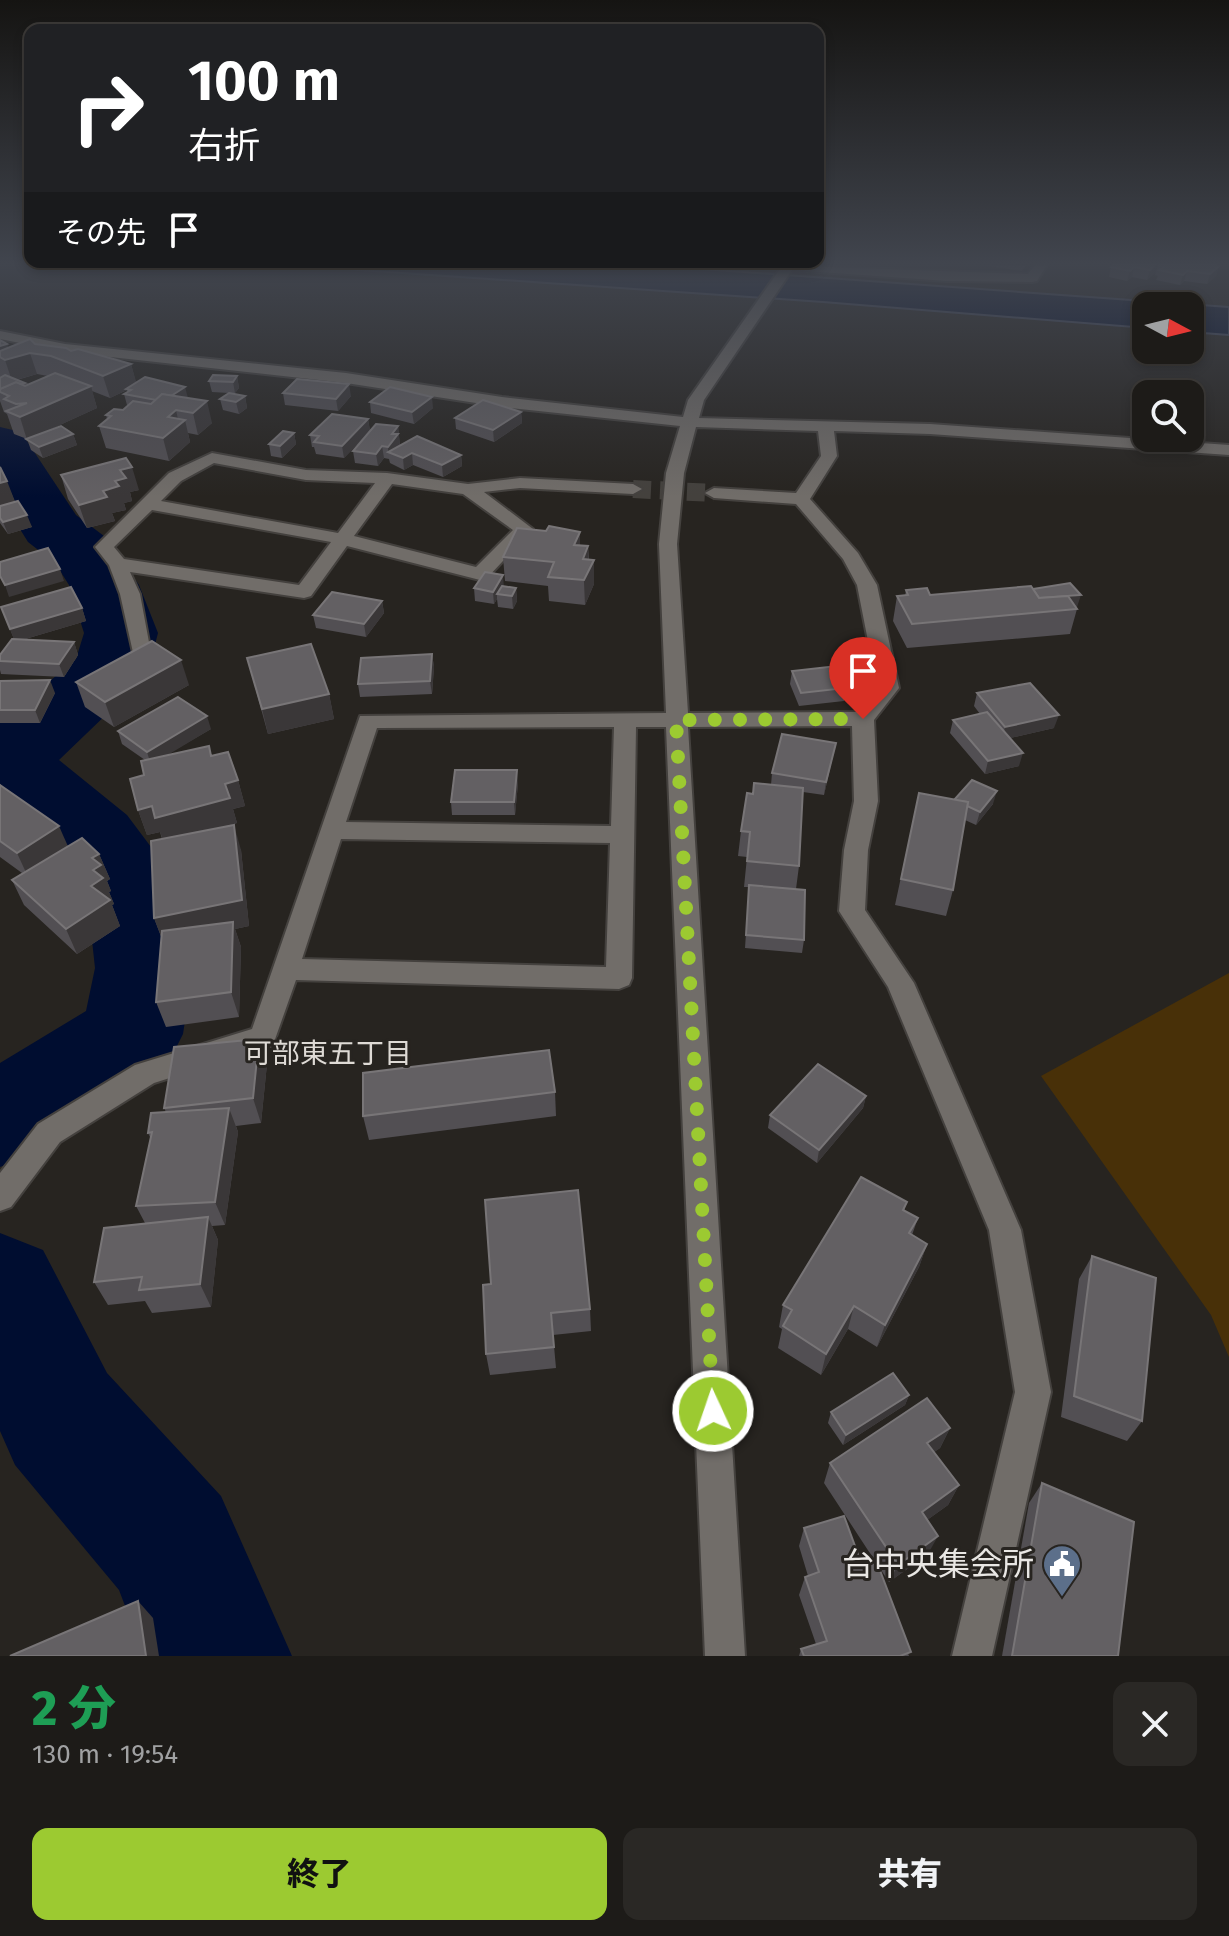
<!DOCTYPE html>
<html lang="ja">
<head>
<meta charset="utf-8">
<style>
	body { margin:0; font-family:"Fira Sans","Noto Sans JP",sans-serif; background:#2a2825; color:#f1f3f6; height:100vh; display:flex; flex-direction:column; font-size:30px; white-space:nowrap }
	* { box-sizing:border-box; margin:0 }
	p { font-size:26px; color:#a0a1a2 }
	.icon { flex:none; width:44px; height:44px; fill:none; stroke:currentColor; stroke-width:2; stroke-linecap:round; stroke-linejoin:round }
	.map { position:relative; height:1656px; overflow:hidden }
	.side { display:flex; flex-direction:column; background:#1d1b18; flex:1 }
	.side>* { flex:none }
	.guide { position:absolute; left:24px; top:24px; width:800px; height:244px; border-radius:16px; box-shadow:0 4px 12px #0003,0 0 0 2px #3b3937; background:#202124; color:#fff; overflow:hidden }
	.needle { width:52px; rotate:97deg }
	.tools { position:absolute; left:1132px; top:292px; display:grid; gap:16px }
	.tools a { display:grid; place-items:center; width:72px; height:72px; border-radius:16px; background:#1d1b18; box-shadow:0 4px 12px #0003,0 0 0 2px #3b3937; font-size:40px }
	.pin { position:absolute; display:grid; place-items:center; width:68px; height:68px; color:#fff; margin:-82px -34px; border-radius:50% 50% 50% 0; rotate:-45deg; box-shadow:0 0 8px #0007 }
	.pin .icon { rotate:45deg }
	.me { position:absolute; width:88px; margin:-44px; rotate:357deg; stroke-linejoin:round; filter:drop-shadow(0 0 6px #0008) }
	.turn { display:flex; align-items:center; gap:28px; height:168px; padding:0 32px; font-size:36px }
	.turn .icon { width:104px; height:104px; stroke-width:2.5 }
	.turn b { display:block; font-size:56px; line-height:68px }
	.then { display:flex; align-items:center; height:76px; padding:0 32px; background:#0003; gap:16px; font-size:30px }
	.round { display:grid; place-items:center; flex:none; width:84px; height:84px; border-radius:16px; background:#2a2825 }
	.summary { display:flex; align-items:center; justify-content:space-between; height:136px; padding:0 32px }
	h1 { font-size:48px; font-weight:800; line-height:60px; color:#1e9e55 }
	.primary-button { display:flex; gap:16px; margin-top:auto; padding:16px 32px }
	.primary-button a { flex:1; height:92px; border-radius:16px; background:#9cca31; color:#111; font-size:32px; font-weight:800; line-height:92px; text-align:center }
	.primary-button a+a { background:#2a2825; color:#f1f3f6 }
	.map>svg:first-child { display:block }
	.green { fill:#483008 }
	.water { fill:#000d30; stroke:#464e66; stroke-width:2 }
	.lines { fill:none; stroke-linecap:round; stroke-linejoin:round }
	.river { fill:#000d30; fill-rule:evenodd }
	.minor-tunnel { stroke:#44413d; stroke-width:18; stroke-dasharray:18 9; stroke-linecap:butt }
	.minor-casing { stroke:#44413e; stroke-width:4 }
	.minor { fill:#716d69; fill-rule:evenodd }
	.wall { fill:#524f53; fill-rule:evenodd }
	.shaded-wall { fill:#3a3738 }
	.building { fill:#636063; stroke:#787577; stroke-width:2 }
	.route { stroke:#9cca31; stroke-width:14; stroke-dasharray:0 25.2 }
	.labels { text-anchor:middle; stroke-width:6; stroke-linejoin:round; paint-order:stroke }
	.neighbourhood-label { font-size:28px; fill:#dedad5; stroke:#272420 }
	.near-poi-label { font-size:32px; fill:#e9e7e4; stroke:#272420; text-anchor:end }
</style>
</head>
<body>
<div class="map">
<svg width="1229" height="1656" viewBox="0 0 1229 1656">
	<rect width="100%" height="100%" fill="#272420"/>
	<!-- green -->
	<path class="green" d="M1229,973V1357L1211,1315L1041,1076Z"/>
	<!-- water -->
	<path class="water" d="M287,265H647L1229,307V335L1190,332V306H1146V328L823,302Z"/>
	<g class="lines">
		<!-- river -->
		<g class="river">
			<path d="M0,427L21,432L76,515L104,536L139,585L158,633L149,668L138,684L59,760L127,815L166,867L179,891L193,968L183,1034L168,1064L39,1153L0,1167V1063L86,1011L95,968L87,894L65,859L0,801V723L76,659L84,633L69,585L55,563L28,542L0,497Z"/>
			<path d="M0,1233L43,1250L107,1373L221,1496L292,1656H144L119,1590L15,1465L0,1431Z"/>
		</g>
		<!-- minor-tunnel -->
		<path class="minor-tunnel" d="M633,489L714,493"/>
		<!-- minor casing -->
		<g class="minor-casing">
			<g id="minor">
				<path d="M769,265L1028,274L1035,265H1047L1037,281L1032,282L947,281L792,270L704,400L699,418L930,424L1229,445V455L930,434L834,431L837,456L810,499L858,553L877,585L899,688L874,720L878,801L868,850L865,910L914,983L1021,1230L1051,1392L992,1656H952L1015,1392L989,1230L888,987L839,911L844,850L854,801L852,726L688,727L745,1656H705L666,727H636L632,978L629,985L619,989L296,980L273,1045L154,1083L60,1142L11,1207L0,1211V1173L38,1124L135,1065L252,1029L360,716L666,713L659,544L666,473L680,426L502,407L346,383L65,352L0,339V331L65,344L346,373L502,397L683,417L688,400L780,269ZM696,427L818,431L821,456L796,493L714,488L705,493L714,498L796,504L843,559L857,585L877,687L857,712L688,713L677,544L684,473ZM614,727L611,826L346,822L377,728ZM341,839L610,843L606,967L302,959Z"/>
				<path d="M212,453L306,470L387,473L468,484L520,478L633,484L642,489L633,494L520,488L484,492L533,529L487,578L480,580L347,546L311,596L304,598L130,572L140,594L151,653L141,659L134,657L120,594L109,565L95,547L169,473ZM214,463L306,480L375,483L338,533L161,501L181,481ZM392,484L463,494L513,530L476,567L354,536ZM152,510L331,542L299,585L124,559L114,547Z"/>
			</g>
		</g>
		<!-- minor -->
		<use href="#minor" class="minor"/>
	</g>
	<!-- wall -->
	<g class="wall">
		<path d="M983,265H1027L1022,271Z"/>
		<path d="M1114,265L1219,266L1216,276L1207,284L1184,281L1180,285L1156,280L1158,276L1155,275L1156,272L1147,280L1132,277L1127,281L1109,277L1111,267Z"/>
		<path d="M0,340L7,344L8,348L35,344L131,364L136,383L188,398L212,423L198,435L188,433L190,442L169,461L106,448L99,426L107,419L106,415L123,410L128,406L127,405L124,394L127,392V390L110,398L92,391L97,408L40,434H73L77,445L43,458L31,450L27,439L14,434L7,414L4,412L0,401ZM37,374L48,376L26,385L25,383L17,380Z"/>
		<path d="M237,376L239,388L235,393H231L245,396L247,408L239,414L223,410L220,399L229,393L212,392L209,381Z"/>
		<path d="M283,393L351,396L338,411L285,405Z"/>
		<path d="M370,402L433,408L414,424L371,413Z"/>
		<path d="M521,412L522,423L494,442L456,429L455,418Z"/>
		<path d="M368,419L370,431L344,458L316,454L314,447H312L310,435Z"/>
		<path d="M398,426L400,446L461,455L462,466L443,477L413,465L404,470L390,463L389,459L384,458L378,466L355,463L353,451Z"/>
		<path d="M294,433L296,444L282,458L271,456L269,444Z"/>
		<path d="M0,467L15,502L32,527L8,534L0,523Z"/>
		<path d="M61,475L139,490L130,492L132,501L124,503L126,510L112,513L115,521L87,528L68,499Z"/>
		<path d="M580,546H588L589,559L594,584L585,605L549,601L548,586L505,581L503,557Z"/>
		<path d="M504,587L516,588L517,601L513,609L498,607L497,599L494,604L475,601L474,588Z"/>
		<path d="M1033,589L1077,607L1076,608L1077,609L1070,634L907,648L893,621L897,596H905L906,590L930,595Z"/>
		<path d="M382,601L384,613L366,637L316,628L313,615Z"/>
		<path d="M1,607L82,608L86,621L22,640L74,642L78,655L64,677L1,674L0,670V655L14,639Z"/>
		<path d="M432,654L434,667L432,694L360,697L358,684Z"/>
		<path d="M247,658L329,694L334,719L268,734Z"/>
		<path d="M792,671L846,688L844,701L799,706L790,684Z"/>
		<path d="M0,681L55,693L40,723H0Z"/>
		<path d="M76,682L189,685L114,727L85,707Z"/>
		<path d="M977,693L1054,728L1010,738L1019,766L985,774L950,733L953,720L980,714L974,706Z"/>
		<path d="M211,729L166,755L212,756L238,780L245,806L233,809L237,823L224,827L241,850L249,926L235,929L241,947L239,1017L166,1027L156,1002L162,939L154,918L162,839L160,832L147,835L138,810L144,775L145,760L122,744L118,731Z"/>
		<path d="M833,756L824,795L803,792L799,866L796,889L804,940L802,953L745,948L749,887H744L747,857L738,856L741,831L753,794L771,785L772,773Z"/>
		<path d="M518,783L515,815H452L451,802Z"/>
		<path d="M0,784L68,846L99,854L110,879L107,881L111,891L109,892L114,904L112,905L120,926L77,954L24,905L12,880L22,873L0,857Z"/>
		<path d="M919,793L954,800L993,804L976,825L965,820L953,890L946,916L895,905Z"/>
		<path d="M267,1064L261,1123L236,1126L238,1132L225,1225L212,1226L218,1240L211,1307L152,1313L145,1301L108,1305L94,1282L145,1223L136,1206L151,1139L148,1133L166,1112L164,1108Z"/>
		<path d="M555,1092L556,1116L369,1140L363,1116Z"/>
		<path d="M866,1096L863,1108L817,1163L768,1128L770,1115Z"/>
		<path d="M907,1202L904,1211L918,1218L912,1235L927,1244L919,1267L877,1347L848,1329L821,1375L778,1348L782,1329L779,1327L783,1305Z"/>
		<path d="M1092,1256L1142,1421L1127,1441L1061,1417L1079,1279Z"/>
		<path d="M483,1285L590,1309L591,1331L553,1335L556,1368L490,1375L486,1354Z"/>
		<path d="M909,1395L905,1405L843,1445L828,1423L831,1412Z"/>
		<path d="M950,1428L940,1448L934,1452L959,1485L948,1505L927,1520L928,1554L889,1582L877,1564L909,1656H799L801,1649L816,1644L799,1595L805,1577L808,1576L799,1546L804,1528L862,1565L875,1561L824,1483L830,1463Z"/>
		<path d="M1042,1483L1118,1656H1002L1029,1503Z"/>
	</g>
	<!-- shaded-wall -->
	<g class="shaded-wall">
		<path d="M1155,265H1158L1156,272L1147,280L1150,270Z"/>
		<path d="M1219,266L1216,276L1207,284L1210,274Z"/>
		<path d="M1134,267L1132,277L1127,281L1130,271Z"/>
		<path d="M1187,271L1184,281L1180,285L1183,275Z"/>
		<path d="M7,344L12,358L30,353L37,374L12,381L5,360L0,357V346Z"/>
		<path d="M131,364L137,385L110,398L103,376Z"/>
		<path d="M237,376L239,388L235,393L233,382Z"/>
		<path d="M349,384L351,396L338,411L336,399Z"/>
		<path d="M91,386L97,408L27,440L20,417Z"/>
		<path d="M185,387L188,398L162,401Z"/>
		<path d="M245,396L247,408L239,414L236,402Z"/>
		<path d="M432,397L433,408L414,424L412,412Z"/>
		<path d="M207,401L212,423L198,435L193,413Z"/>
		<path d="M176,410L179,424L185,420L190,442L169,461L163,438L168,417Z"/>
		<path d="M521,412L522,423L494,442L493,430Z"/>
		<path d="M368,419L370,431L344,458L342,446Z"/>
		<path d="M398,426L400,446L388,452V447L392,434Z"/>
		<path d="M294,433L296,444L282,458L280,446Z"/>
		<path d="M73,434L77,445L43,458L39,447Z"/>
		<path d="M382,446L384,458L378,466L376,454Z"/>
		<path d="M412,453L413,465L404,470L403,458Z"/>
		<path d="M461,455L462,466L443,477L442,465Z"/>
		<path d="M132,467L139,490L130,492L132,501L124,503L126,510L112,513L115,521L87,528L79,505L103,491L115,481L120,470Z"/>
		<path d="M7,481L16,504L0,509V483Z"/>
		<path d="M27,515L32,527L8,534L3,522Z"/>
		<path d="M580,532V556L574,545Z"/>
		<path d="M588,546L589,570L594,560V584L585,605L583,559Z"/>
		<path d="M60,569L64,581L9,597L5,585Z"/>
		<path d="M503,575L504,588L497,594V599L494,604L493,592Z"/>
		<path d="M516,588L517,601L513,609L512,596Z"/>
		<path d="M1081,595L1077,607L1050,612L1041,601Z"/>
		<path d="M382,601L384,613L366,637L364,624Z"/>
		<path d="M82,608L86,621L15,642L10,629Z"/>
		<path d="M74,642L78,655L64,677L59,664Z"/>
		<path d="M432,654L434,667L432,694L430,681Z"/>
		<path d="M181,660L189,685L114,727L105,702Z"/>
		<path d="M50,680L55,693L40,723L35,710Z"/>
		<path d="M329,694L334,719L268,734L262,709Z"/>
		<path d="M1059,715L1054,728L1002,740L1005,727Z"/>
		<path d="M207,716L211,729L151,765L147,752Z"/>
		<path d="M836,743L824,795L826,782Z"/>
		<path d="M1023,753L1019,766L985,774L988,761Z"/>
		<path d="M517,770L518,783L515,815L514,802Z"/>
		<path d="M238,780L245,806L233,809L237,823L164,843L160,832L147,835L138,810Z"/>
		<path d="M997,791L993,804L976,825L980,812Z"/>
		<path d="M234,825L241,850L249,926L235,929L241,947L239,1017L231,992L164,944L154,918Z"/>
		<path d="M59,826L70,851L29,879L17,853Z"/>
		<path d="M99,854L110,879L107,881L111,891L109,892L114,904L112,905L120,926L77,954L66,929L91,886L92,858Z"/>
		<path d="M259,1039L267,1064L261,1123L253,1098Z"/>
		<path d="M866,1096L863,1108L817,1163L819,1150Z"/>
		<path d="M229,1108L238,1132L225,1225L215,1202Z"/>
		<path d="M208,1217L218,1240L211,1307L200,1284Z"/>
		<path d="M927,1244L919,1267L877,1347L885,1325Z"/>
		<path d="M854,1306L848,1329L821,1375L826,1354Z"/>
		<path d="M909,1395L905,1405L843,1445L846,1435Z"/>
		<path d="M950,1428L940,1448L918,1464L927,1443Z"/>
		<path d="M959,1485L948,1505L912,1531L922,1512Z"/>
		<path d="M938,1536L928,1554L889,1582L898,1565Z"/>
		<path d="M138,1601L153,1618L159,1656H146Z"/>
	</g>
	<!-- building -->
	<g class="building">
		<path d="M1114,265H1155L1150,270L1134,267L1130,271L1111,267Z"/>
		<path d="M1158,265H1215L1219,266L1210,274L1187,271L1183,275L1159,270L1164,267Z"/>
		<path d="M30,339L35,344L66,348L71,351L78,349L131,364L103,376L51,356L30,353L5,360L0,357V351Z"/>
		<path d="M0,340L7,344L0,346Z"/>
		<path d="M55,373L91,386L20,417L6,411L27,403L16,404L4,399L9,396L0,392V389L16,382L25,386Z"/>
		<path d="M5,375L25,383L21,384L16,382L0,389V378Z"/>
		<path d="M213,375L237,376L233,382L209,381Z"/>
		<path d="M145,377L185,387L171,396L162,394L156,400L124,394L131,390L126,389Z"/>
		<path d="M297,379L349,384L336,399L283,393Z"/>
		<path d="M390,387L432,397L412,412L370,402Z"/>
		<path d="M229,393L245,396L236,402L220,399Z"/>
		<path d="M162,394L207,401L193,413L176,410L168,417L185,420L163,438L99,426L111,416L106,415L114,409L123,410L133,401L151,404Z"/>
		<path d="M483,400L521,412L493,430L455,418Z"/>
		<path d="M332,414L368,419L342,446L314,442L319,436L310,435Z"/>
		<path d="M376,424L398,426L392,434H398L388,447L382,446L376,454L353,451Z"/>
		<path d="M61,426L73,434L39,447L26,439Z"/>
		<path d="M283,431L294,433L280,446L269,444Z"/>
		<path d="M417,436L461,455L442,465L412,453L403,458L388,452Z"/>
		<path d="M126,458L132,467L120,470L126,478L115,481L119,486L103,491L107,497L79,505L61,475Z"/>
		<path d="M0,467L7,481L0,483Z"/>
		<path d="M18,501L27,515L3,522L0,518V506Z"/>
		<path d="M549,526L580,532L574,545L588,546L583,559L594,560L584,580L548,577L554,562L503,557L517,528L546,531Z"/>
		<path d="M48,548L60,569L5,585L0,576V562Z"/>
		<path d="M485,572L503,575L493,592L474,588Z"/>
		<path d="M1070,583L1081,595L1039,598L1033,589Z"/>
		<path d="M502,586L516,588L512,596L497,594Z"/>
		<path d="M1031,586L1039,598L1068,596L1077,609L912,624L897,596L908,595L906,590L927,588L930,595Z"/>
		<path d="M71,587L82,608L10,629L1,607Z"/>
		<path d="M332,592L382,601L364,624L313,615Z"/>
		<path d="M12,639L74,642L59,664L0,661V655Z"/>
		<path d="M152,641L181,660L105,702L76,682Z"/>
		<path d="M311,644L329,694L262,709L247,658Z"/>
		<path d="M432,654L430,681L358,684L361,658Z"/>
		<path d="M837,666L846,688L801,693L792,671Z"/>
		<path d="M50,680L35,710H0V681Z"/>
		<path d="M1030,683L1059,715L1005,727L977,693Z"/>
		<path d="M178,697L207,716L147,752L118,731Z"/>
		<path d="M987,712L1023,753L988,761L953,720Z"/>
		<path d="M782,734L836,743L826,782L772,773Z"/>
		<path d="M209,746L211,756L228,752L238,780L225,784L230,798L155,818L152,806L138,810L130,779L144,775L141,761Z"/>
		<path d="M455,770H517L514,802H451Z"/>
		<path d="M972,780L997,791L980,812L967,806L968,802L954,800Z"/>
		<path d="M754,783L803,788L799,866L747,861L750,832L741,831L747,793L753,794Z"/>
		<path d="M0,785L59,826L17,853L0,841Z"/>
		<path d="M919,793L968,802L953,890L901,879Z"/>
		<path d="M234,825L242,900L154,918L151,841Z"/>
		<path d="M82,838L99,854L92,858L101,865L93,870L103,878L91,886L110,900L66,929L12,880Z"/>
		<path d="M749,885L805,890L804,940L746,935Z"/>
		<path d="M233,922L231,992L156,1002L162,931Z"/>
		<path d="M259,1039L253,1098L164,1108L174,1047Z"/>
		<path d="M549,1050L555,1092L363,1116V1073Z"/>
		<path d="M818,1064L866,1096L819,1150L770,1115Z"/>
		<path d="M229,1108L215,1202L136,1206L152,1132L148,1133L151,1113Z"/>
		<path d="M861,1177L907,1202L903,1210L918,1218L909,1233L927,1244L885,1325L854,1306L826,1354L783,1326L792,1310L783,1305Z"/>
		<path d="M578,1190L590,1309L551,1313L554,1347L486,1354L483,1285L491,1284L485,1200Z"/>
		<path d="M208,1217L200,1284L139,1290L142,1277L94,1282L104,1228Z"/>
		<path d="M1092,1256L1156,1278L1142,1421L1074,1396Z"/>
		<path d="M893,1373L909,1395L846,1435L831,1412Z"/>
		<path d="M927,1398L950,1428L927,1443L959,1485L922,1512L938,1536L898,1565L830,1463Z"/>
		<path d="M1042,1483L1134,1522L1118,1656H1012Z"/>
		<path d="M844,1516L862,1565L876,1560L911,1652L900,1656H804L801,1649L827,1641L805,1577L819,1572L804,1528Z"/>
		<path d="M138,1601L146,1656H10Z"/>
	</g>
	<!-- sky -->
	<linearGradient id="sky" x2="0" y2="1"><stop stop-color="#151412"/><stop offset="0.53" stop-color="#41454e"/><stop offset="1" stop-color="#41454e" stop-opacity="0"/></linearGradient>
	<rect width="1229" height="497" fill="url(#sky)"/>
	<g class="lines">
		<!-- route -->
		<path class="route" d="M713,1411L676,720L863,719"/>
	</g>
	<!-- icons -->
	<defs>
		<g id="civic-pin" transform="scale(2)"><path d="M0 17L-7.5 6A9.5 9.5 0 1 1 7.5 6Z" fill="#5c6f8a" stroke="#272420"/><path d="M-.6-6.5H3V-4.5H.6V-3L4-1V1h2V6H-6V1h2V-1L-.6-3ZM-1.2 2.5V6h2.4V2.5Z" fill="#fff"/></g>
	</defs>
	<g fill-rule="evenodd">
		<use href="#civic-pin" x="1062" y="1564"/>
	</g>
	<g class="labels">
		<!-- neighbourhood labels -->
		<g class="neighbourhood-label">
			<text x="328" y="1063">可部東五丁目</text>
		</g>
		<!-- near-poi labels -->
		<g class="near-poi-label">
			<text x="1034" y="1575">台中央集会所</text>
		</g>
	</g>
</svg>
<div class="tools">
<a><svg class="needle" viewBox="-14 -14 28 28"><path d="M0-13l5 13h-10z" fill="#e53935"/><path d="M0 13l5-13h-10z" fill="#a0a1a2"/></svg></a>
<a><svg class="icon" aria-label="search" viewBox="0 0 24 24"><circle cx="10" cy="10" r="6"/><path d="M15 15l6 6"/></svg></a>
</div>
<div class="pin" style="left:863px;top:719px;background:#d93025"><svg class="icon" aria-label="arrive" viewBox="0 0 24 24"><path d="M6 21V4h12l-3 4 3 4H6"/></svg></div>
<svg class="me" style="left:713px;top:1411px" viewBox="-20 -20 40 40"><circle r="17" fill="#9cca31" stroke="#fff" stroke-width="3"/><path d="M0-11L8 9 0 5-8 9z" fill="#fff"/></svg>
<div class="guide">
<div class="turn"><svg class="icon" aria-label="right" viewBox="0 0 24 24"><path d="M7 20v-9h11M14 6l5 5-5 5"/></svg><div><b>100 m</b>右折</div></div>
<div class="then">その先<svg class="icon" aria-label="arrive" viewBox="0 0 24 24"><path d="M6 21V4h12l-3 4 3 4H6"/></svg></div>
</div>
</div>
<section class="side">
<div class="summary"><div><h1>2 分</h1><p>130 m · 19:54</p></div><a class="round"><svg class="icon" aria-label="close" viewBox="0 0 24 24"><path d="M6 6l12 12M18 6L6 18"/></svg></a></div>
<div class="primary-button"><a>終了</a><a>共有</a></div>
</section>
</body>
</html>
